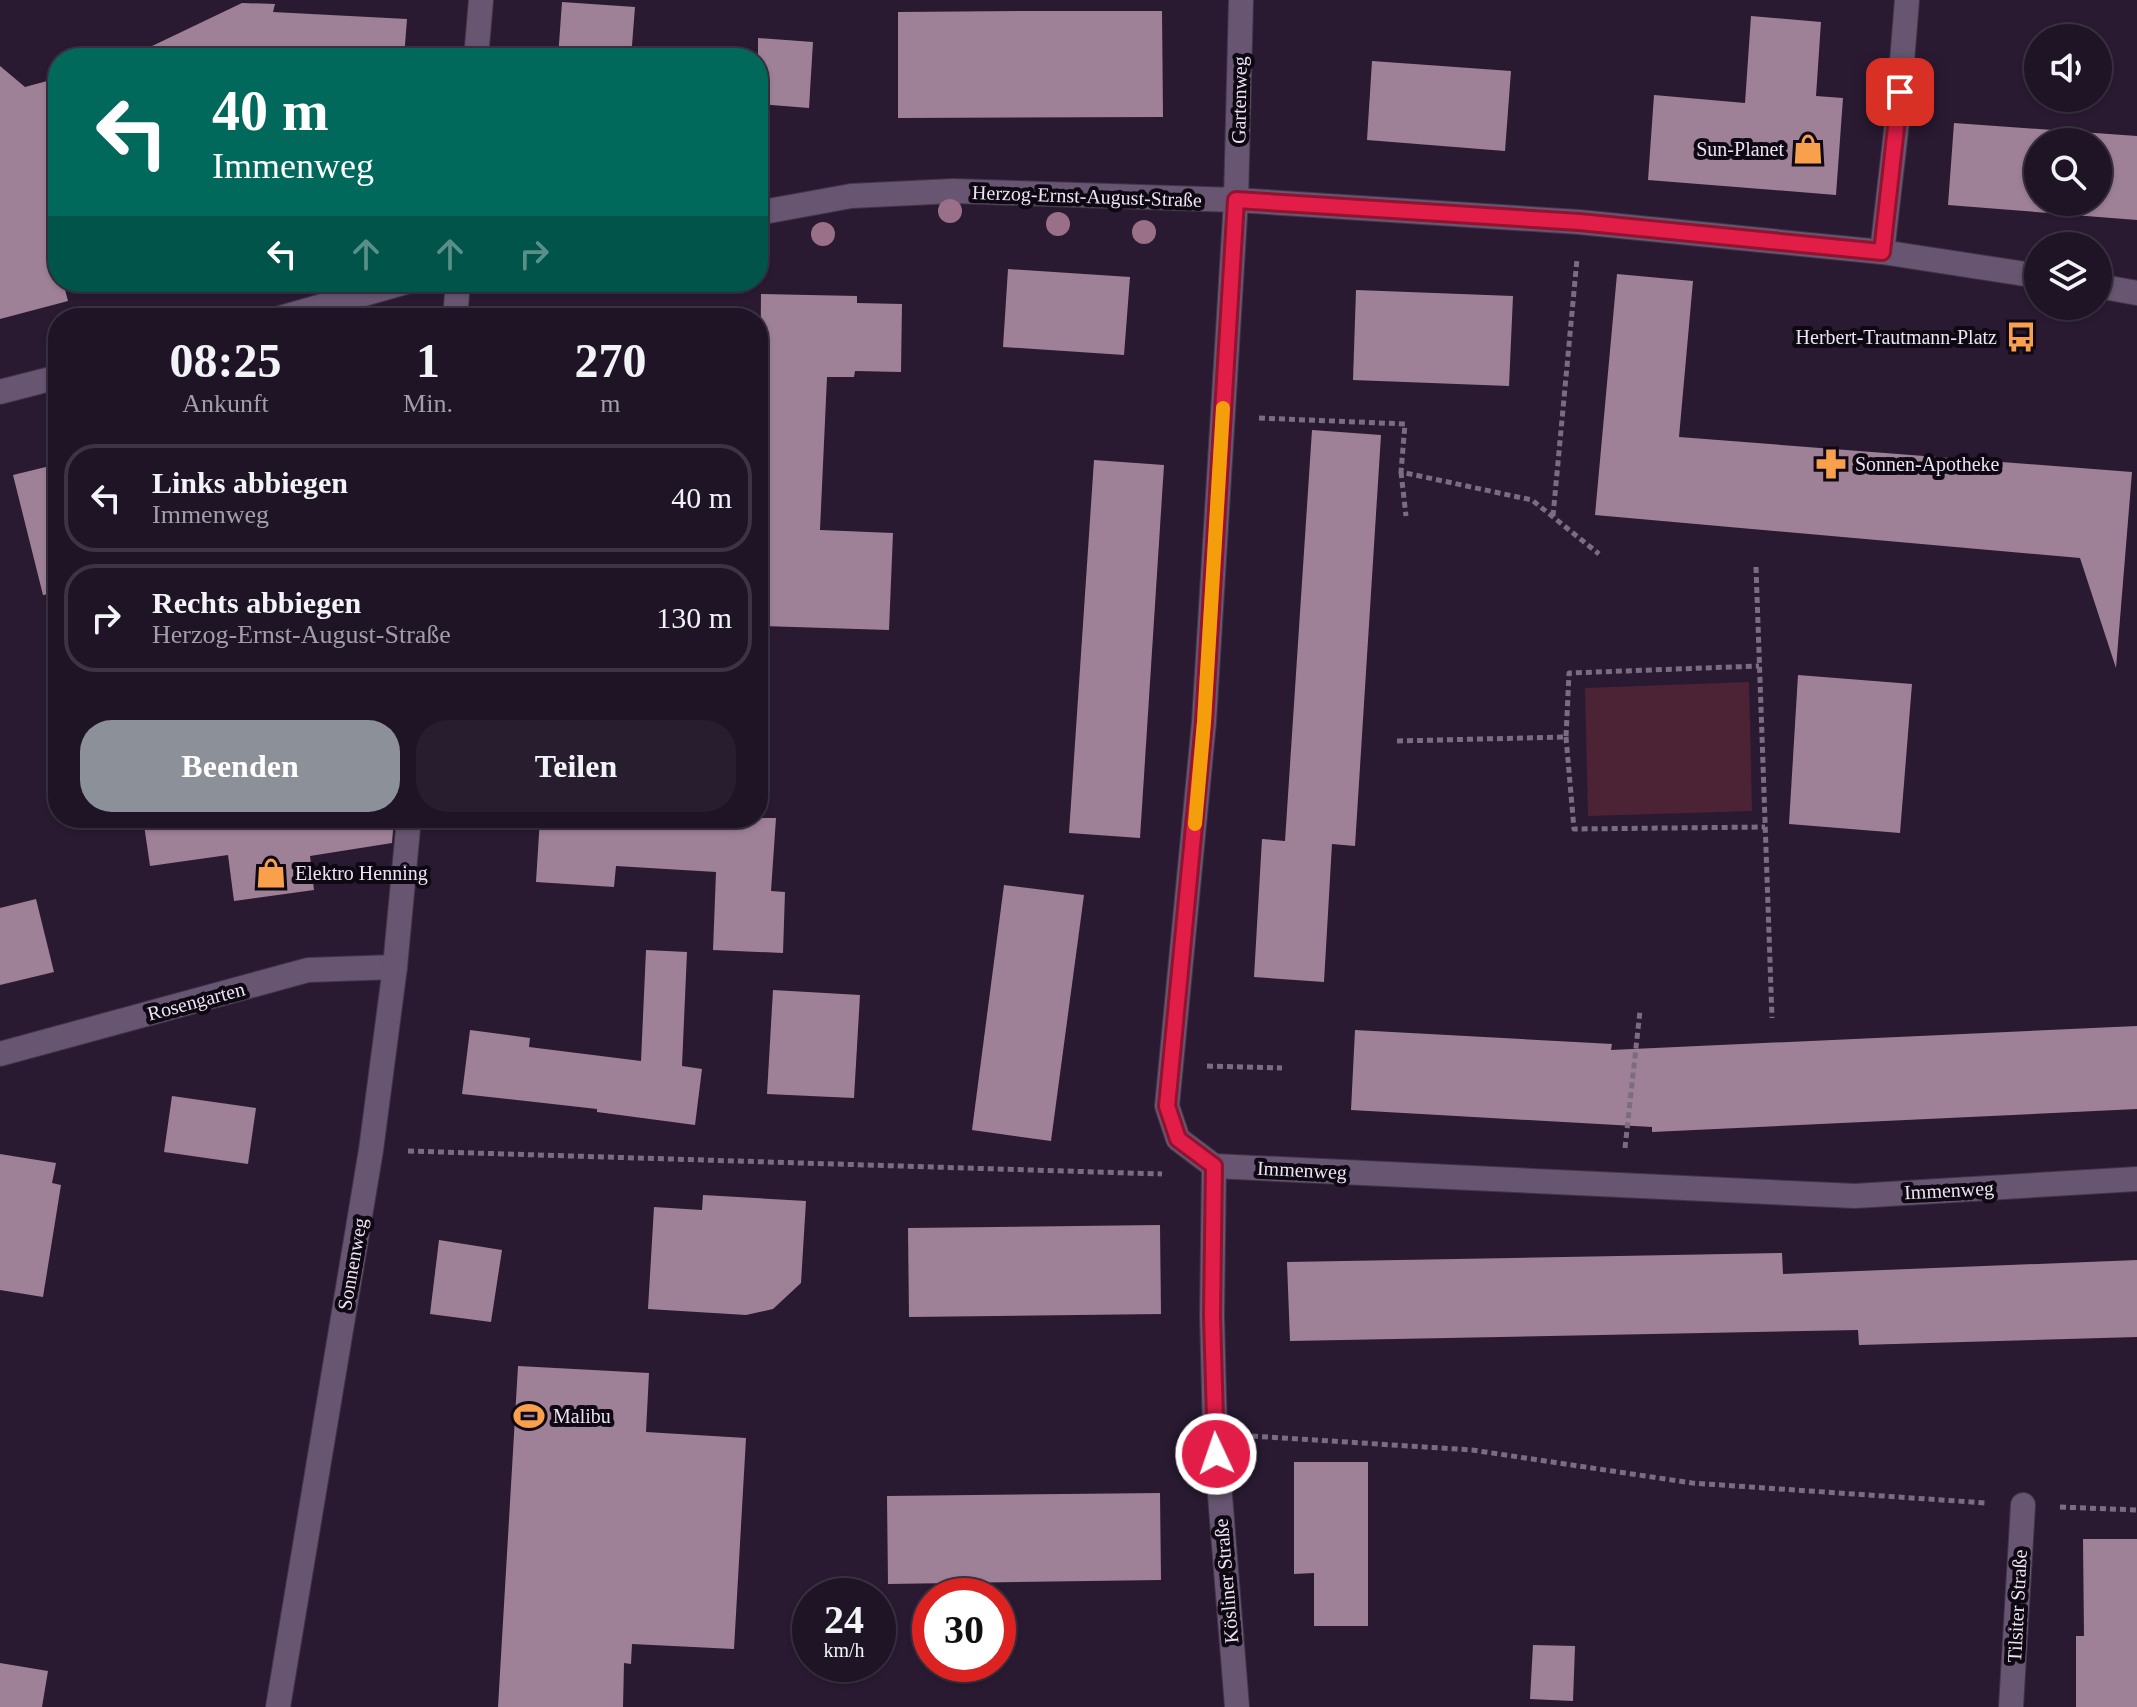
<!DOCTYPE html>
<html lang="de">
<head>
<meta charset="utf-8">
<style>
	body { margin:0; font-family:"Times New Roman",serif; background:#271d2e; color:#f1f3f6; height:100vh; display:flex; flex-direction:column; font-size:30px; white-space:nowrap }
	* { box-sizing:border-box; margin:0 }
	p { font-size:26px; color:#a19ea7 }
	.icon { flex:none; width:44px; height:44px; fill:none; stroke:currentColor; stroke-width:2; stroke-linecap:round; stroke-linejoin:round }
	.map { position:relative; flex:1; overflow:hidden }
	.panel { position:absolute; left:48px; top:308px; width:720px; height:520px; display:flex; flex-direction:column; background:#1f1426; border-radius:32px; box-shadow:0 2px 6px #0004,0 0 0 2px #3c3343 }
	.panel>* { flex:none }
	.banner { position:absolute; left:48px; top:48px; width:720px; height:244px; border-radius:32px; box-shadow:0 2px 6px #0004,0 0 0 2px #3c3343; background:#00695c; color:#fff; overflow:hidden }
	.tools { position:absolute; left:2024px; top:24px; display:grid; gap:16px }
	.tools a { display:grid; place-items:center; width:88px; height:88px; border-radius:50%; background:#1f1426; box-shadow:0 2px 6px #0004,0 0 0 2px #3c3343; font-size:40px }
	.speed { position:absolute; left:792px; top:1578px; display:flex; gap:16px; font-size:40px; font-weight:700; text-align:center }
	.speed>* { display:grid; place-content:center; width:104px; height:104px; border-radius:50%; background:#1f1426; box-shadow:0 2px 6px #0004,0 0 0 2px #3c3343; line-height:1 }
	.speed small { font-size:20px; font-weight:400 }
	.speed .limit { border:12px solid #d22; background:#fff; color:#111 }
	.pin { position:absolute; display:grid; place-items:center; width:68px; height:68px; color:#fff; margin:-34px; border-radius:16px; box-shadow:0 4px 12px #0006 }
	.me { position:absolute; width:88px; margin:-44px; rotate:357deg; stroke-linejoin:round; filter:drop-shadow(0 0 6px #0008) }
	.turn { display:flex; align-items:center; gap:28px; height:168px; padding:0 32px; font-size:36px }
	.turn .icon { width:104px; height:104px; stroke-width:2.5 }
	.turn b { display:block; font-size:56px; line-height:68px }
	.lanes { display:flex; align-items:center; height:76px; padding:0 32px; background:#0003; justify-content:center; gap:40px; direction:ltr }
	.lanes .off { opacity:.35 }
	.eta { display:flex; justify-content:space-evenly; align-items:center; height:136px; text-align:center }
	.eta b { font-size:48px; font-weight:800; line-height:56px }
	.cta { display:flex; gap:16px; margin-top:auto; padding:16px 32px }
	.cta a { flex:1; height:92px; border-radius:32px; background:#8c9099; color:#fff; font-size:32px; font-weight:800; line-height:92px; text-align:center }
	.cta a+a { background:#271d2e; color:#f1f3f6 }
	ul { padding:0; list-style:none }
	li { display:flex; align-items:center; gap:24px; height:108px; margin:0 16px 12px; padding:0 16px; border:4px solid #3c3343; border-radius:32px }
	li div { flex:1 }
	li b { display:block; font-size:30px }
	li em { font-style:normal }
	.map>svg:first-child { display:block }
	.green { fill:#4c2334 }
	.building { fill:#9e8197; fill-rule:evenodd }
	.lines { fill:none; stroke-linecap:round; stroke-linejoin:round }
	.minor-casing { stroke:#423649; stroke-width:26 }
	.tertiary-casing { stroke:#423649; stroke-width:26 }
	.path { stroke:#7a6d81; stroke-width:5; stroke-dasharray:6 4; stroke-linecap:butt }
	.minor { stroke:#675571; stroke-width:24 }
	.tertiary { stroke:#675571; stroke-width:24 }
	.tree { fill:#997087 }
	.route-casing { stroke:#92132f; stroke-width:20 }
	.route { stroke:#e11d48; stroke-width:14 }
	.slow { stroke:#f59e0b; stroke-width:14 }
	.labels { text-anchor:middle; stroke-width:8; stroke-linejoin:round; paint-order:stroke }
	.street-label { font-size:20px; fill:#ede3f3; stroke:#0e0812 }
	.poi-label { font-size:20px; fill:#ede3f3; stroke:#0e0812; text-anchor:start }
</style>
</head>
<body>
<div class="map">
<svg width="2137" height="1707" viewBox="0 0 2137 1707">
	<rect width="100%" height="100%" fill="#291a32"/>
	<!-- green -->
	<path class="green" d="M1749,682L1752,811L1588,816L1585,688Z"/>
	<!-- building -->
	<g class="building">
		<path d="M562,2L635,7L631,58H558Z"/>
		<path d="M242,3L275,4L273,12L407,19L404,58H127Z"/>
		<path d="M1031,11H1162L1163,117L898,118V12Z"/>
		<path d="M1751,16L1821,22L1816,96L1843,98L1836,195L1648,180L1654,95L1745,103Z"/>
		<path d="M758,38L813,42L809,108L758,104Z"/>
		<path d="M1372,61L1511,71L1505,151L1367,140Z"/>
		<path d="M0,66L25,87L58,78V282H63L68,301L0,319Z"/>
		<path d="M1954,123L2137,136V220L1948,205ZM2038,142H2098V202H2038Z"/>
		<path d="M1008,269L1130,277L1124,355L1003,347Z"/>
		<path d="M1617,274L1693,281L1679,437L2132,472L2116,668L2080,558L1595,515Z"/>
		<path d="M1356,290L1513,296L1509,386L1353,380Z"/>
		<path d="M761,294L857,296V303L902,304L901,372L855,371L854,377H827L820,530L893,533L889,630L758,626Z"/>
		<path d="M1312,430L1381,435L1355,846L1332,844L1324,982L1254,977L1262,839L1285,841Z"/>
		<path d="M1094,460L1164,465L1140,838L1069,833Z"/>
		<path d="M58,464V593L43,595L13,475Z"/>
		<path d="M1798,675L1912,684L1900,833L1789,824Z"/>
		<path d="M143,818H394L392,843L310,856L314,890L234,901L228,855L150,866Z"/>
		<path d="M540,818H776L771,891L785,892L783,953L713,950L716,872L616,866L614,887L536,882Z"/>
		<path d="M1004,885L1084,895L1051,1141L972,1130Z"/>
		<path d="M36,899L54,972L0,985V908Z"/>
		<path d="M646,950L687,952L682,1066L702,1069L695,1125L597,1112V1109L462,1094L470,1030L530,1038L529,1047L641,1061Z"/>
		<path d="M773,990L860,995L854,1098L767,1094Z"/>
		<path d="M2137,1026V1109L1652,1132V1127L1351,1110L1355,1030L1612,1044L1611,1050Z"/>
		<path d="M172,1096L256,1108L248,1164L164,1152Z"/>
		<path d="M0,1154L56,1163L52,1183L61,1185L43,1297L0,1290Z"/>
		<path d="M703,1195L806,1201L801,1283L773,1309L746,1315L648,1309L654,1207L702,1210Z"/>
		<path d="M1160,1225L1161,1314L909,1317L908,1228Z"/>
		<path d="M439,1240L502,1250L491,1322L430,1314Z"/>
		<path d="M1782,1253L1783,1274L2137,1260V1337L1859,1345L1858,1330L1290,1341L1287,1262Z"/>
		<path d="M518,1366L649,1373L646,1432L746,1438L734,1649L632,1644L631,1664L624,1663L623,1707H498Z"/>
		<path d="M1294,1462H1368V1626H1314V1573L1294,1574Z"/>
		<path d="M1160,1493L1161,1580L888,1584L887,1496Z"/>
		<path d="M2083,1539H2137V1707H2076V1636H2084Z"/>
		<path d="M1533,1645L1575,1646L1573,1701L1530,1699Z"/>
		<path d="M0,1663L48,1671L42,1707H0Z"/>
	</g>
	<g class="lines">
		<!-- minor casing -->
		<g class="minor-casing">
			<g id="minor">
				<path d="M1241,0L1236,200L1204,722L1167,1106L1178,1139L1214,1166L1855,1196L2137,1179"/>
				<path d="M476,58L481,0"/>
				<path d="M758,213L851,196L953,191L1236,200L1579,222L1882,252L2038,276"/>
				<path d="M1882,252L1897,123L1907,0"/>
				<path d="M2098,286L2137,293"/>
				<path d="M280,318L406,282"/>
				<path d="M0,392L58,377"/>
				<path d="M0,1054L308,970L395,967"/>
				<path d="M1214,1166L1212,1315L1215,1433L1237,1707"/>
				<path d="M2011,1707L2023,1505"/>
			</g>
		</g>
		<!-- tertiary casing -->
		<g class="tertiary-casing">
			<g id="tertiary">
				<path d="M455,318L458,282"/>
				<path d="M278,1707L371,1150L395,967L409,818"/>
			</g>
		</g>
		<!-- path -->
		<g class="path">
			<path d="M1259,418L1405,424L1401,472L1532,500L1599,554"/>
			<path d="M1401,472L1406,516"/>
			<path d="M1553,516L1577,259"/>
			<path d="M1756,567L1772,1018"/>
			<path d="M1566,737L1574,829L1765,827"/>
			<path d="M1397,741L1566,737L1569,673L1759,666"/>
			<path d="M1207,1066L1282,1068"/>
			<path d="M1625,1148L1640,1011"/>
			<path d="M408,1151L1162,1174"/>
			<path d="M1252,1436L1472,1450L1692,1483L1986,1503"/>
			<path d="M2060,1507L2137,1510"/>
		</g>
		<!-- minor -->
		<use href="#minor" class="minor"/>
		<!-- tertiary -->
		<use href="#tertiary" class="tertiary"/>
	</g>
	<!-- trees -->
	<g class="tree">
		<circle cx="950" cy="211" r="12"/>
		<circle cx="1058" cy="224" r="12"/>
		<circle cx="1144" cy="232" r="12"/>
		<circle cx="823" cy="234" r="12"/>
	</g>
	<g class="lines">
		<!-- route casing -->
		<g class="route-casing">
			<path id="route" d="M1216,1454L1212,1315L1214,1166L1178,1139L1167,1106L1204,722L1236,200L1579,222L1882,252L1900,92"/>
		</g>
		<!-- route -->
		<use href="#route" class="route"/>
		<!-- slow -->
		<path class="slow" d="M1195,824L1204,722L1223,408"/>
	</g>
	<!-- icons -->
	<defs>
		<g id="shop-bare" transform="scale(2.4)"><path d="M-5-2.5h2.3a2.7 3.5 0 0 1 5.4 0H5L5.5 6h-11ZM-1.5-2.5h3a1.5 2.3 0 0 0-3 0Z" fill="#f9a04d" stroke="#0e0812" stroke-width="2.5" paint-order="stroke"/></g>
		<g id="bus-bare" transform="scale(2.4)"><path d="M-5-6H5V4H4V6H2V4H-2V6H-4V4H-5ZM-3.5-4V0h7V-4ZM-3.5 1.2v1.5H-2V1.2ZM2 1.2v1.5H3.5V1.2Z" fill="#f9a04d" stroke="#0e0812" stroke-width="2.5" paint-order="stroke"/></g>
		<g id="pharmacy-bare" transform="scale(2.4)"><path d="M-2-6h4v4h4v4h-4v4h-4v-4h-4v-4h4Z" fill="#f9a04d" stroke="#0e0812" stroke-width="2.5" paint-order="stroke"/></g>
		<g id="stadium-bare" transform="scale(2.4)"><path d="M0-5a6.5 5 0 1 0 0 10a6.5 5 0 1 0 0-10ZM-3.5-1.8h7v3.6h-7Z" fill="#f9a04d" stroke="#0e0812" stroke-width="2.5" paint-order="stroke"/></g>
	</defs>
	<g fill-rule="evenodd">
		<use href="#shop-bare" x="1808" y="149"/>
		<use href="#bus-bare" x="2021" y="337"/>
		<use href="#pharmacy-bare" x="1831" y="464"/>
		<use href="#shop-bare" x="271" y="873"/>
		<use href="#stadium-bare" x="529" y="1416"/>
	</g>
	<g class="labels">
		<!-- street labels -->
		<g class="street-label">
			<text transform="translate(1239 100) rotate(-89)" y="7">Gartenweg</text>
			<text transform="translate(1087 196) rotate(2)" y="7">Herzog-Ernst-August-Straße</text>
			<text transform="translate(196 1001) rotate(-15)" y="7">Rosengarten</text>
			<text transform="translate(1302 1170) rotate(3)" y="7">Immenweg</text>
			<text transform="translate(1949 1190) rotate(-3)" y="7">Immenweg</text>
			<text transform="translate(352 1264) rotate(-80)" y="7">Sonnenweg</text>
			<text transform="translate(1226 1581) rotate(-95)" y="7">Kösliner Straße</text>
			<text transform="translate(2017 1606) rotate(-87)" y="7">Tilsiter Straße</text>
		</g>
		<!-- poi labels -->
		<g class="poi-label">
			<text x="1784" y="156" text-anchor="end">Sun-Planet</text>
			<text x="1997" y="344" text-anchor="end">Herbert-Trautmann-Platz</text>
			<text x="1855" y="471">Sonnen-Apotheke</text>
			<text x="295" y="880">Elektro Henning</text>
			<text x="553" y="1423">Malibu</text>
		</g>
	</g>
</svg>
<div class="tools">
<a><svg class="icon" aria-label="sound" viewBox="0 0 24 24"><path d="M4 9h4l5-4v14l-5-4H4zM17 9q2 3 0 6"/></svg></a>
<a><svg class="icon" aria-label="search" viewBox="0 0 24 24"><circle cx="10" cy="10" r="6"/><path d="M15 15l6 6"/></svg></a>
<a><svg class="icon" aria-label="layers" viewBox="0 0 24 24"><path d="M12 4l9 5-9 5-9-5zM3 14l9 5 9-5"/></svg></a>
</div>
<div class="speed"><div>24<small>km/h</small></div><div class="limit">30</div></div>
<div class="pin" style="left:1900px;top:92px;background:#d93025"><svg class="icon" aria-label="arrive" viewBox="0 0 24 24"><path d="M6 21V4h12l-3 4 3 4H6"/></svg></div>
<svg class="me" style="left:1216px;top:1454px" viewBox="-20 -20 40 40"><circle r="17" fill="#e11d48" stroke="#fff" stroke-width="3"/><path d="M0-11L8 9 0 5-8 9z" fill="#fff"/></svg>
<div class="banner">
<div class="turn"><svg class="icon" aria-label="left" viewBox="0 0 24 24"><path d="M17 20v-9H6M10 6l-5 5 5 5"/></svg><div><b>40 m</b>Immenweg</div></div>
<div class="lanes"><svg class="icon" aria-label="left" viewBox="0 0 24 24"><path d="M17 20v-9H6M10 6l-5 5 5 5"/></svg><svg class="icon off" aria-label="ahead" viewBox="0 0 24 24"><path d="M12 20V5M6 11l6-6 6 6"/></svg><svg class="icon off" aria-label="ahead" viewBox="0 0 24 24"><path d="M12 20V5M6 11l6-6 6 6"/></svg><svg class="icon off" aria-label="right" viewBox="0 0 24 24"><path d="M7 20v-9h11M14 6l5 5-5 5"/></svg></div>
</div>
<section class="panel">
<div class="eta">
<div><b>08:25</b><p>Ankunft</p></div>
<div><b>1</b><p>Min.</p></div>
<div><b>270</b><p>m</p></div>
</div>
<ul>
<li><svg class="icon" aria-label="left" viewBox="0 0 24 24"><path d="M17 20v-9H6M10 6l-5 5 5 5"/></svg><div><b>Links abbiegen</b><p>Immenweg</p></div><em>40 m</em></li>
<li><svg class="icon" aria-label="right" viewBox="0 0 24 24"><path d="M7 20v-9h11M14 6l5 5-5 5"/></svg><div><b>Rechts abbiegen</b><p>Herzog-Ernst-August-Straße</p></div><em>130 m</em></li>
</ul>
<div class="cta"><a>Beenden</a><a>Teilen</a></div>
</section>
</div>
</body>
</html>
